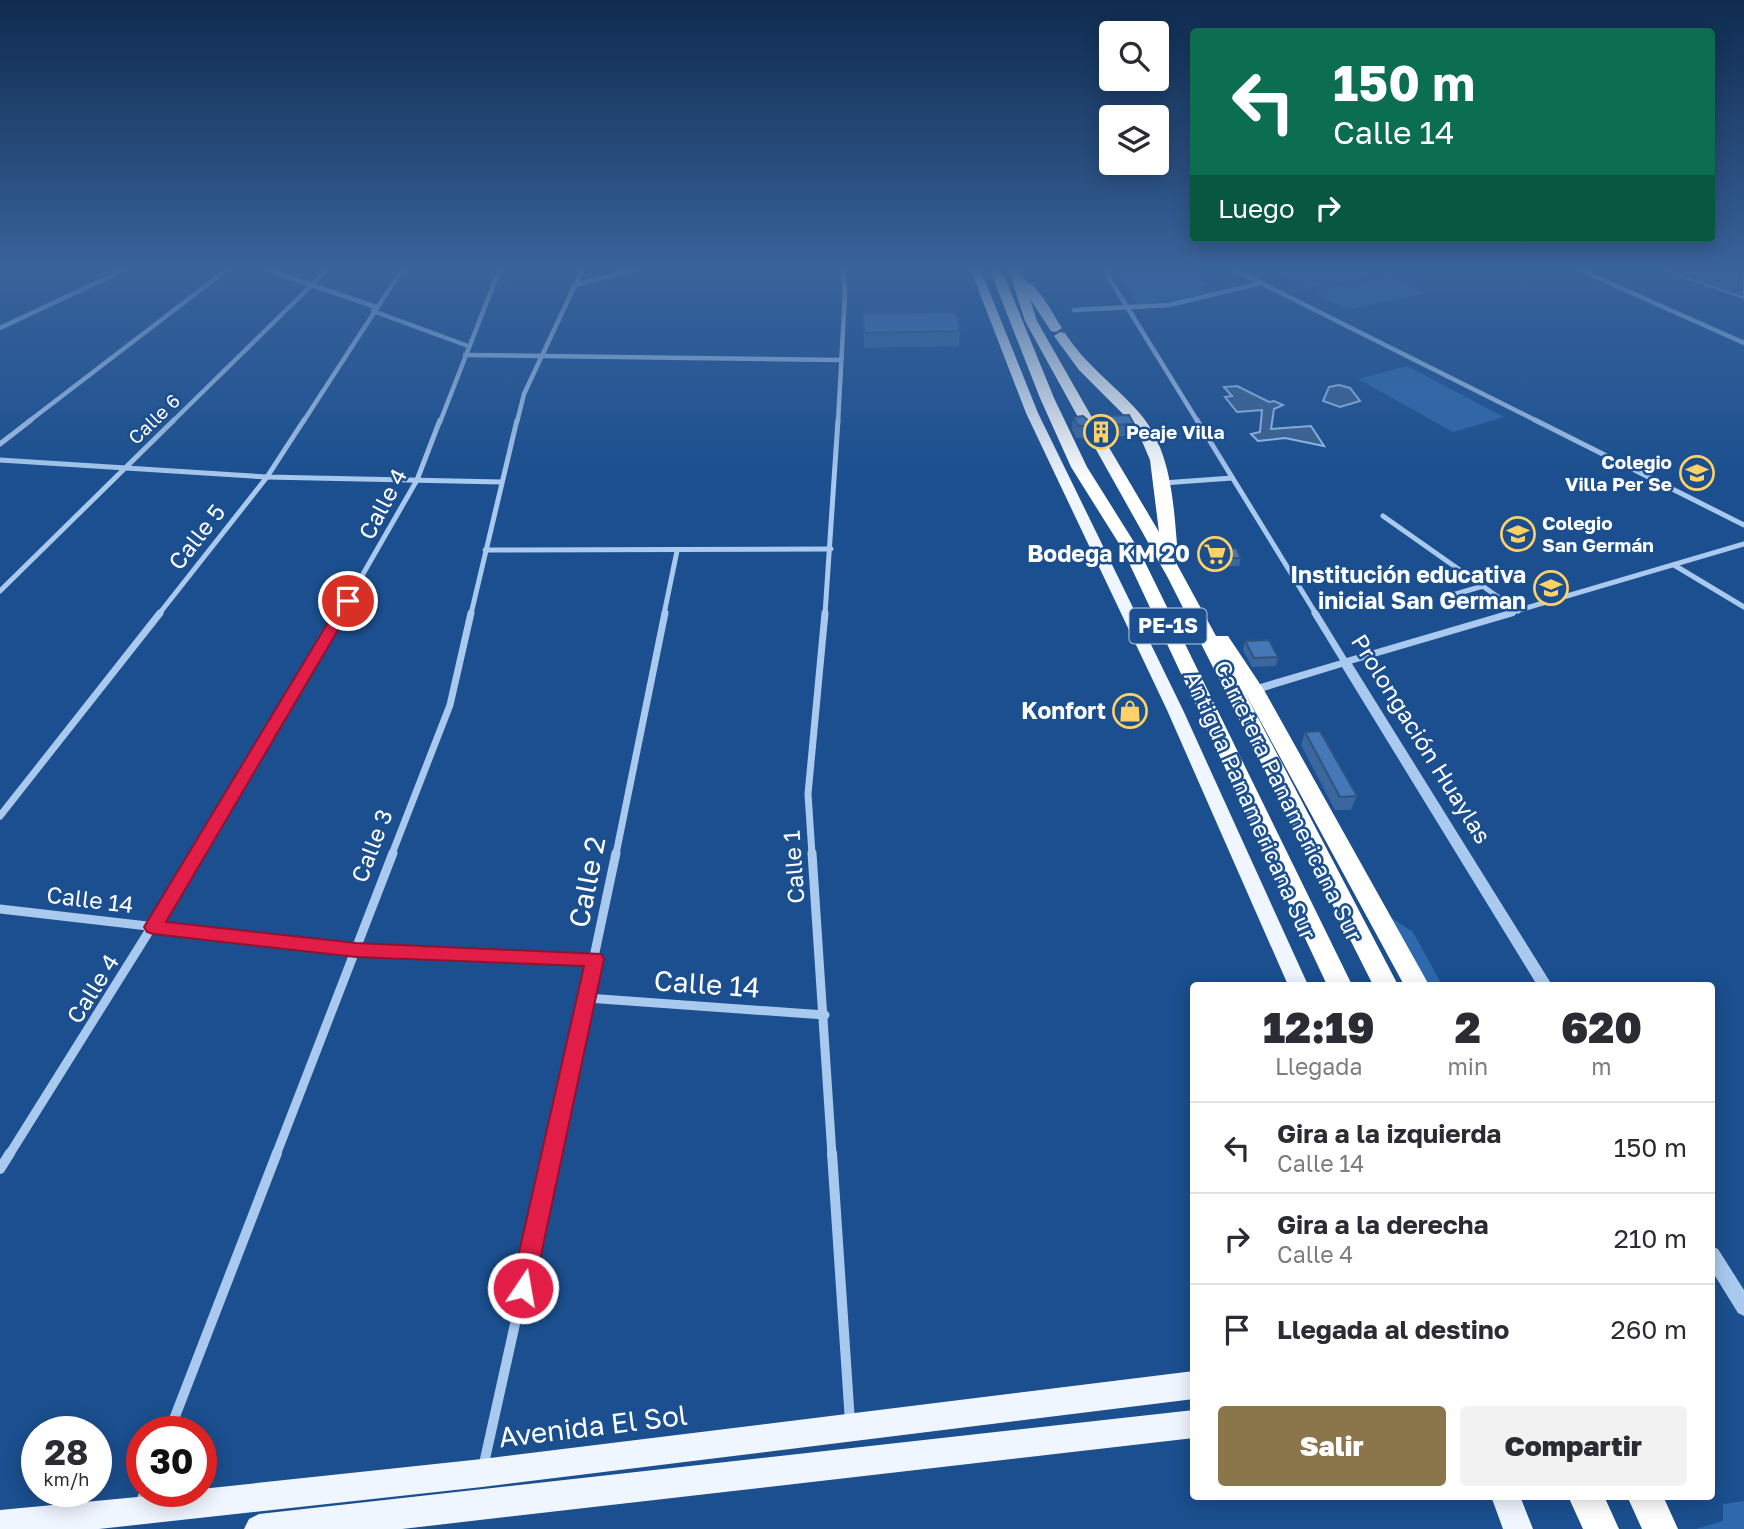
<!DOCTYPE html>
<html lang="es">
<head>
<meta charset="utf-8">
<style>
	body { margin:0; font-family:"Golos Text",sans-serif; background:#f2f2f3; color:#2b2b33; height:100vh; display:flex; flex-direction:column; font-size:26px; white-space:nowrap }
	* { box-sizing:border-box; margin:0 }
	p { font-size:23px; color:#7c7c81 }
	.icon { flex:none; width:38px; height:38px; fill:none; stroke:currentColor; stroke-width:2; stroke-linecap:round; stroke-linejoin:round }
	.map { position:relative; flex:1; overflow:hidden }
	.side { position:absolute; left:1190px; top:982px; width:525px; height:518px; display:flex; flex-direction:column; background:#fff; border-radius:7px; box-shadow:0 4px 18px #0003 }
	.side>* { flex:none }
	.guide { position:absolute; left:1190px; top:28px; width:525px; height:214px; border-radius:7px; box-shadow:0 4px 18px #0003; background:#0b6e4f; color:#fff; overflow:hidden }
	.tools { position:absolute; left:1099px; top:21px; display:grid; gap:14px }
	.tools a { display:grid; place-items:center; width:70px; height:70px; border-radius:7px; background:#fff; box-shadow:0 4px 18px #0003; font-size:35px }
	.speed { position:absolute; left:21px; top:1416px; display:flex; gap:14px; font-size:35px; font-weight:700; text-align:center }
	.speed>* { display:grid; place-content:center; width:91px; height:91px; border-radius:50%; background:#fff; box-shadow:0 4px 18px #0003; line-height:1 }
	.speed small { font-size:18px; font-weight:400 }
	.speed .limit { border:10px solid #d22; background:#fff; color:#111 }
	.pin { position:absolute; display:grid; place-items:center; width:60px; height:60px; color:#fff; margin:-30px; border:4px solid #fff; border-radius:50%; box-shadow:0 2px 7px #0007 }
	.me { position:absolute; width:77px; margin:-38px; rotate:12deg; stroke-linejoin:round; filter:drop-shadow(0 0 5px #0008) }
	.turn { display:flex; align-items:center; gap:24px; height:147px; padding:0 28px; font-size:32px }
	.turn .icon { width:91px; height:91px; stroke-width:2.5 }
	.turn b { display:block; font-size:49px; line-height:60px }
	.then { display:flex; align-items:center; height:66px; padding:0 28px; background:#0003; gap:14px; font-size:26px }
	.eta { display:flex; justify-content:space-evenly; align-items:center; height:119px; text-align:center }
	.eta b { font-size:42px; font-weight:800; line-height:49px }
	.button { display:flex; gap:14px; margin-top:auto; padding:14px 28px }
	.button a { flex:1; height:80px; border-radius:7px; background:#8a764a; color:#fff; font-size:28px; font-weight:800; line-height:80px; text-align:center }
	.button a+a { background:#f2f2f3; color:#2b2b33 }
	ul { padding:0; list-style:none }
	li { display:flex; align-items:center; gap:21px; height:91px; padding:0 28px; border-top:2px solid #e1e1e2 }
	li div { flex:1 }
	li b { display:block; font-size:26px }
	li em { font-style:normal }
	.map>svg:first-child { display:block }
	.green { fill:#2e69ad }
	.water { fill:#3c6290; stroke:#9cc4f0; stroke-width:2 }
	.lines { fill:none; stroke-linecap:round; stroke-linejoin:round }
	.minor-far4 { stroke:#a9c9ee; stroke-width:4.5 }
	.minor-far3 { stroke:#a9c9ee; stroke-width:5 }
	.minor-far2 { stroke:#a9c9ee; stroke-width:7 }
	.minor-far1 { stroke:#a9c9ee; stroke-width:9 }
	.minor { stroke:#a9c9ee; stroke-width:10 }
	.tertiary { fill:#a9c9ee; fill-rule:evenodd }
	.primary { fill:#f0f6ff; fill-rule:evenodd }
	.motorway { fill:#fff; fill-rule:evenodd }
	.wall { fill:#3a679d }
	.building { fill:#4478b7; stroke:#305480; stroke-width:2 }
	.route { fill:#e11d48; stroke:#92132f; stroke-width:2 }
	.labels { text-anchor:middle; stroke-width:5; stroke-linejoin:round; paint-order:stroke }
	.far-street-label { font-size:19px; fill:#fff; stroke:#1b4f8f }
	.far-poi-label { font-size:19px; font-weight:bold; fill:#fff; stroke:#1b4f8f; text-anchor:start }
	.shield { fill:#1b4f8f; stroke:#bbcadd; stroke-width:2 }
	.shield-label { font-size:21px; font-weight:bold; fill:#fff }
	.street-label { font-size:23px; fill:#fff; stroke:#1b4f8f }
	.poi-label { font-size:23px; font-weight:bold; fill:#fff; stroke:#1b4f8f; text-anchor:end }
	.near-street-label { font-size:28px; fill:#fff; stroke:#1b4f8f }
</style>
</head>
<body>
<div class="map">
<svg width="1744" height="1529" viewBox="0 0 1744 1529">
	<rect width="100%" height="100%" fill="#1b4f8f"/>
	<!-- green -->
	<g class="green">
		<path d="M1291,268H1372L1382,273L1306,288L1275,271Z"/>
		<path d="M1182,270L1208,284L1197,286L1208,292L1169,301L1136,304L1119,275Z"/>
		<path d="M1391,277L1425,294L1347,310L1314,292Z"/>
		<path d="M1407,366L1504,417L1453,432L1358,379Z"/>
		<path d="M1381,911L1413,932L1442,985H1424Z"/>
		<path d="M1744,1501V1529H1696L1723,1521V1504Z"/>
	</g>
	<!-- water -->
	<g class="water">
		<path d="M1658,268H1744V298Z"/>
		<path d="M1339,385L1350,388L1360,401L1340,407L1323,401L1329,387Z"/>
		<path d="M1237,386L1269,402L1274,401L1283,405L1274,409L1271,429L1311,426L1324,446L1285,438L1258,441L1251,434L1260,432L1262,410L1237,412L1225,397L1232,396L1224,387Z"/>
	</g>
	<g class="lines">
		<!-- minor-far4 -->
		<g class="minor-far4">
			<path d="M262,268L376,307"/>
			<path d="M1103,268L1198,422"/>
			<path d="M1231,268L1539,422"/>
			<path d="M1576,268L1744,343"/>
			<path d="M575,285L641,268"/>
			<path d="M1074,310L1169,305L1261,283"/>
			<path d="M373,311L468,346"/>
			<path d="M0,328L128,268"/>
			<path d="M465,355L840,360"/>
			<path d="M28,422L229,268"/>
			<path d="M172,422L329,268"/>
			<path d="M303,422L403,268"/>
			<path d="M440,422L500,268"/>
			<path d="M517,422L524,394L583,268"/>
			<path d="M838,422L845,294L843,268"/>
		</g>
		<!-- minor-far3 -->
		<g class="minor-far3">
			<path d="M1197,420L1316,614"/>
			<path d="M1535,420L1744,525"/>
			<path d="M0,444L31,420"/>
			<path d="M0,460L267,477L501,482"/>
			<path d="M1163,483L1232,478"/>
			<path d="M1383,516L1518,611"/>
			<path d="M485,550L831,549"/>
			<path d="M1674,565L1744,607"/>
			<path d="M0,591L174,420"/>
			<path d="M1449,596L1483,586"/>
			<path d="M159,614L267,477L304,420"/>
			<path d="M340,614L417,480L440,420"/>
			<path d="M471,614L517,420"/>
			<path d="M664,614L677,551"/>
			<path d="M825,614L838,420"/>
			<path d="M1506,614L1744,544"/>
		</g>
		<!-- minor-far2 -->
		<g class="minor-far2">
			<path d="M1315,613L1345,662L1512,613"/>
			<path d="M0,816L160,613"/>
			<path d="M196,854L341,613"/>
			<path d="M392,854L450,705L471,613"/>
			<path d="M616,854L665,613"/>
			<path d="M812,854L808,794L825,613"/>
		</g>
		<!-- minor-far1 -->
		<g class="minor-far1">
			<path d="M812,853L832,1155"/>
			<path d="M0,909L356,950L594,959"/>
			<path d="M587,998L825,1015"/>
			<path d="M9,1155L198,853"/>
			<path d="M276,1155L393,853"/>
			<path d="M552,1155L616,853"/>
		</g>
		<!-- minor -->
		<g class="minor">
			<path d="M832,1153L850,1422"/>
			<path d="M0,1169L10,1153"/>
			<path d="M169,1432L277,1153"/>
			<path d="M483,1468L553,1153"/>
			<path d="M140,1504L145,1491"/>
		</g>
		<!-- tertiary -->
		<g class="tertiary">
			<path d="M1345,659L1351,662L1552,985H1537L1342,667L1254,694L1248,690L1250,687Z"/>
			<path d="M1712,1246L1718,1249L1744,1290V1316L1738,1313L1712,1271Z"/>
		</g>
		<!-- primary -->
		<g class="primary">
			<path d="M970,268H980L1038,413L1183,710L1308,985H1288L1167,710L1026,413Z"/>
			<path d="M1194,1371V1399L482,1487L99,1529H0V1510L201,1491V1489L482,1459Z"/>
			<path d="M1194,1410V1438L402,1529H244L249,1519L259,1514Z"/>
			<path d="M1491,1496H1520L1533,1529H1503Z"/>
		</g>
		<!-- motorway -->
		<g class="motorway">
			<path d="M989,268H1001L1054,398L1087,467L1139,550L1352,985H1327L1123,550L1071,467L1040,398Z"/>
			<path d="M1008,268H1020L1024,280C1041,288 1052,313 1062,328L1056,332L1051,331L1030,299L1037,321L1098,428L1096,431H1086L1084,428L1025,321Z"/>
			<path d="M1060,332L1065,333C1084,363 1111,382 1135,408C1173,448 1173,503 1178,555L1174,559L1216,636H1228L1264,690L1429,985H1404L1243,689L1398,985H1373L1168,578L1089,437L1091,434H1101L1159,532L1150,460L1136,427L1079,370L1054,336Z"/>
			<path d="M1568,1496H1604L1619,1529H1583Z"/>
			<path d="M1627,1496H1663L1678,1529H1642Z"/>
		</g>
	</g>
	<!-- wall -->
	<g class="wall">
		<path d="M863,313L960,331L959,346L864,348Z"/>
		<path d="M1073,417L1090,422L1087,438H1076L1072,429Z"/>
		<path d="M1101,419L1134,424L1132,436L1106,437L1099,431Z"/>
		<path d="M1214,549L1241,558L1239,566L1217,567L1212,558Z"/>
		<path d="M1245,641L1278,657L1276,666L1252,667L1243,650Z"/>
		<path d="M1305,732L1357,796L1351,810H1335L1301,745Z"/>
	</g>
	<!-- building -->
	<g class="building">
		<path d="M956,312L960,331L864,333L863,313Z"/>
		<path d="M1129,415L1134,424L1108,425L1101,419L1102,416Z"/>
		<path d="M1083,416L1090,422L1088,426H1078L1073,417Z"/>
		<path d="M1236,548L1241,558H1219L1214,549Z"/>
		<path d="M1269,640L1278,657L1254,658L1245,641Z"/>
		<path d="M1320,731L1357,796L1340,797L1305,732Z"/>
	</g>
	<!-- sky -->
	<linearGradient id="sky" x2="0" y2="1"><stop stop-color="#0f2b4f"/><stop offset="0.56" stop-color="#39639b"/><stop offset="1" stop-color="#39639b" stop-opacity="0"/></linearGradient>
	<rect width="1744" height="482" fill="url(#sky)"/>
	<!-- route -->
	<path class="route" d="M348,597L355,601L166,922L356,943L601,954L604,959L534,1288L531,1296L523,1300L514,1296L511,1288L584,966L356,957L153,934L147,932L144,927L341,601Z"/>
	<!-- icons -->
	<defs>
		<g id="building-ring" transform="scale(1.75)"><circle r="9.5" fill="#1b4f8f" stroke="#ffd166" stroke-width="1.5"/><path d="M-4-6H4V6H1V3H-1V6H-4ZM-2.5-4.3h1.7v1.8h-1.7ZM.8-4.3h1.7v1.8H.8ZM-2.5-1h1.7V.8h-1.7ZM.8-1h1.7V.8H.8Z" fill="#ffd166"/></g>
		<g id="school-ring" transform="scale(1.75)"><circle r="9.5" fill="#1b4f8f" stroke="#ffd166" stroke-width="1.5"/><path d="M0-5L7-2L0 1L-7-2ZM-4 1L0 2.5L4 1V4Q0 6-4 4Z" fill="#ffd166"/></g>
		<g id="supermarket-ring" transform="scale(1.75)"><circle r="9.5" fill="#1b4f8f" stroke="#ffd166" stroke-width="1.5"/><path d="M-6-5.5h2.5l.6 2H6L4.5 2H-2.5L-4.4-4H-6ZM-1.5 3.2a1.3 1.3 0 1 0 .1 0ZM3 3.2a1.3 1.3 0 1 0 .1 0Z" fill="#ffd166"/></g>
		<g id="shop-ring" transform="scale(1.75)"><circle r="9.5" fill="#1b4f8f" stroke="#ffd166" stroke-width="1.5"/><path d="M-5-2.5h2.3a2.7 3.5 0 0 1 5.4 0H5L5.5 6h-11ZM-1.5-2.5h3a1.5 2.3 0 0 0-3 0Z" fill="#ffd166"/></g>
	</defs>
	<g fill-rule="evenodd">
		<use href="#building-ring" x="1101" y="432"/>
		<use href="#school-ring" x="1697" y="473"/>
		<use href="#school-ring" x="1518" y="534"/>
		<use href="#supermarket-ring" x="1215" y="554"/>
		<use href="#school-ring" x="1551" y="588"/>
		<use href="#shop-ring" x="1130" y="711"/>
	</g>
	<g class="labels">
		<!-- far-street labels -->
		<g class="far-street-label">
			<text transform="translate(154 419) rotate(-44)" y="7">Calle 6</text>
		</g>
		<!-- far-poi labels -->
		<g class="far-poi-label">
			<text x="1126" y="439">Peaje Villa</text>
			<text x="1672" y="469" text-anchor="end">Colegio<tspan x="1672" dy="22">Villa Per Se</tspan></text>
			<text x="1542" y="530">Colegio<tspan x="1542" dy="22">San Germán</tspan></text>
		</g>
		<!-- shield labels -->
		<rect class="shield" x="1129.5" y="608.5" width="77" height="35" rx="5"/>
		<g class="shield-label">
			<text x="1168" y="633">PE-1S</text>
		</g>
		<!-- street labels -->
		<g class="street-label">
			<text transform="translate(383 504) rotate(-62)" y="8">Calle 4</text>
			<text transform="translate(197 537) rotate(-52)" y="8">Calle 5</text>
			<text transform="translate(1421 739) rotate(58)" y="8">Prolongación Huaylas</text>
			<text transform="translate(1288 801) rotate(64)" y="8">Carretera Panamericana Sur</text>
			<text transform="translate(1250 805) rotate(66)" y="8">Antigua Panamericana Sur</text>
			<text transform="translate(372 846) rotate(-69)" y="8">Calle 3</text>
			<text transform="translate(794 867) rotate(-94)" y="8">Calle 1</text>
			<text transform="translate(90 900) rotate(7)" y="8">Calle 14</text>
			<text transform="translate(93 989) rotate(-58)" y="8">Calle 4</text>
		</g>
		<!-- poi labels -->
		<g class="poi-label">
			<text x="1190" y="562">Bodega KM 20</text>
			<text x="1526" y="583">Institución educativa<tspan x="1526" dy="26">inicial San German</tspan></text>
			<text x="1106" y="719">Konfort</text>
		</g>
		<!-- near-street labels -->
		<g class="near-street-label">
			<text transform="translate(587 882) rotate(-79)" y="10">Calle 2</text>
			<text transform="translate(707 984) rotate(4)" y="10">Calle 14</text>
			<text transform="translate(593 1426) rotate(-7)" y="10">Avenida El Sol</text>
		</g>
	</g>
</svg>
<div class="tools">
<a><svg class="icon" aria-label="search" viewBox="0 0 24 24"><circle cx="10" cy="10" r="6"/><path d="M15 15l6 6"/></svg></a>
<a><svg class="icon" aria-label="layers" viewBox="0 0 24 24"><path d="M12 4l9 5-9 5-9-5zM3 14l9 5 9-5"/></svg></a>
</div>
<div class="speed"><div>28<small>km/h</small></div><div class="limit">30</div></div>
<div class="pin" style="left:348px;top:601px;background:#d93025"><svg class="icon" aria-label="arrive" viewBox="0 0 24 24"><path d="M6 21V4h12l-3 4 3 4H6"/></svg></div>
<svg class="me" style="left:523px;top:1288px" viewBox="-20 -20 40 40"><circle r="17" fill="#e11d48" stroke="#fff" stroke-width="3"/><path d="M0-11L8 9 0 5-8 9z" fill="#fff"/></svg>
<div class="guide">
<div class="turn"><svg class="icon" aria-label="left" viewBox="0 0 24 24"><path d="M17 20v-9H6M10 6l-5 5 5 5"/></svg><div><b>150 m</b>Calle 14</div></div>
<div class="then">Luego<svg class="icon" aria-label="right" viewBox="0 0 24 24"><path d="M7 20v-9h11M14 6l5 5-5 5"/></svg></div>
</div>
<section class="side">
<div class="eta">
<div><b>12:19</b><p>Llegada</p></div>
<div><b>2</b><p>min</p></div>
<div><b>620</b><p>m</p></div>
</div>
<ul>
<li><svg class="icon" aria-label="left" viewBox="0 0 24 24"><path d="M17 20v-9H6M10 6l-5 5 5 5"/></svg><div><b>Gira a la izquierda</b><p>Calle 14</p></div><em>150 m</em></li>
<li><svg class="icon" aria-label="right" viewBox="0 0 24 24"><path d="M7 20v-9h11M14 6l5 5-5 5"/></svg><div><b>Gira a la derecha</b><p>Calle 4</p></div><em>210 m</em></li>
<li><svg class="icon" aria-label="arrive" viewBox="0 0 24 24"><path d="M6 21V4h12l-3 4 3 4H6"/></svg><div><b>Llegada al destino</b></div><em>260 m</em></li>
</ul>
<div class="button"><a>Salir</a><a>Compartir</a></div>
</section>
</div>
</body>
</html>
